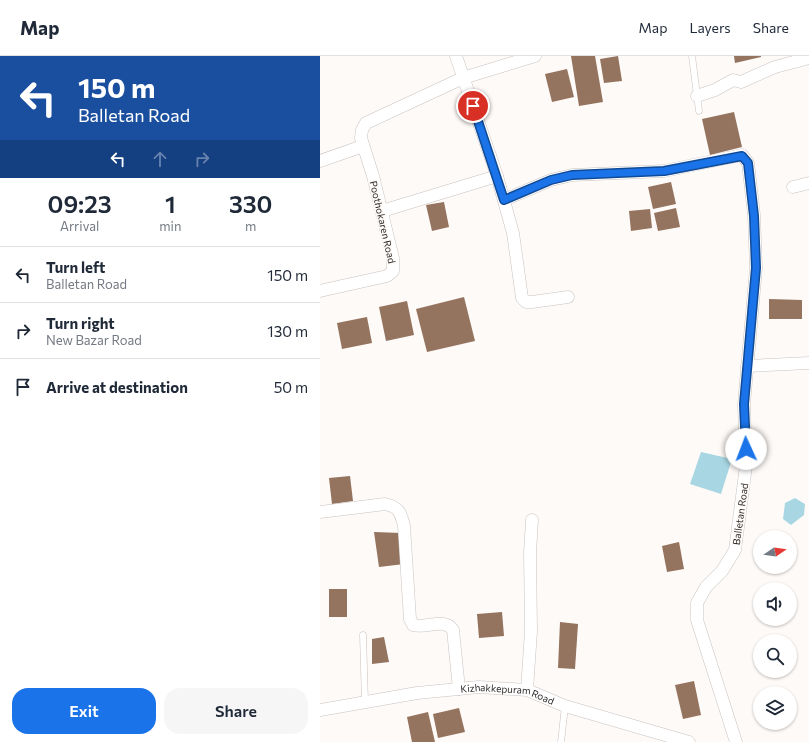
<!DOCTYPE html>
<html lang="en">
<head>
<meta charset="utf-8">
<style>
	body { margin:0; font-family:Commissioner,sans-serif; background:#f6f6f7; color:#1f2937; height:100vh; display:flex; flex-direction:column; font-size:15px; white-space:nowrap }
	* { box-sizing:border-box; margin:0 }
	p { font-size:13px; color:#747a83 }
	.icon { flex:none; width:22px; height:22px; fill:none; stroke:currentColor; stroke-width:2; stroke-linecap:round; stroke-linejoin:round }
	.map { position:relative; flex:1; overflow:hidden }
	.sheet { display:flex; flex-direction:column; background:#fff; width:320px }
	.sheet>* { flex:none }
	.guide { background:#1a4fa0; color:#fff; overflow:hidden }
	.needle { width:26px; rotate:77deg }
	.tools { position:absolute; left:433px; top:474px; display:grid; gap:8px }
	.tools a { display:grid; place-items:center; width:44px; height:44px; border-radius:50%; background:#fff; box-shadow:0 1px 3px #0004; font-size:20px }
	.pin { position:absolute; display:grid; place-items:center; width:34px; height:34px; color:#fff; margin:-17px; border:2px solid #fff; border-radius:50%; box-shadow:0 1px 4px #0007 }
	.me { position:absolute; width:44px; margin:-22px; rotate:358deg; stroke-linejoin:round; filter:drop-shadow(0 0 3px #0008) }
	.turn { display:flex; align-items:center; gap:14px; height:84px; padding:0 12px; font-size:18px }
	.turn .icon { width:52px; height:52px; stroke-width:2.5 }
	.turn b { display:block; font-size:28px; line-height:34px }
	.lanes { display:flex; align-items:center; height:38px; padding:0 12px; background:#0003; justify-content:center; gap:20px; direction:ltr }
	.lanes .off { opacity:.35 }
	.eta { display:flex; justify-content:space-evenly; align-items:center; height:68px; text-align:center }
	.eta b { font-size:24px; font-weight:600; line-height:28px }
	.action { display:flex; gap:8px; margin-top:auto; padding:8px 12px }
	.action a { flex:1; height:46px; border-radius:16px; background:#1a73e8; color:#fff; font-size:16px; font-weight:600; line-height:46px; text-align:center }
	.action a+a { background:#f6f6f7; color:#1f2937 }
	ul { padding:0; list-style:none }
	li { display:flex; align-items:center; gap:12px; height:56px; padding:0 12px; border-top:1px solid #e0e1e3 }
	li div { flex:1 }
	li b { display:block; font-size:15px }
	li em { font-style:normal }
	header { display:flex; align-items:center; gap:24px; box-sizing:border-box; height:56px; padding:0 20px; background:#fff; border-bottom:1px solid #e0e1e3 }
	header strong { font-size:19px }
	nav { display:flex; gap:22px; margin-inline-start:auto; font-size:14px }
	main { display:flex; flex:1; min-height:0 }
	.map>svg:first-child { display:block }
	.water { fill:#a8d7e3 }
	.building { fill:#94735f }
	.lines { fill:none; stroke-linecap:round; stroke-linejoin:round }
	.lane-casing { stroke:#c8c3c1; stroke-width:7 }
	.street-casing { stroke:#c8c3c1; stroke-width:13 }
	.lane { stroke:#fff; stroke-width:6 }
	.street { stroke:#fff; stroke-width:12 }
	.route-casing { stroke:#114b97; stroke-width:10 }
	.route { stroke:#1a73e8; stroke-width:7 }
	.labels { text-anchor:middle; stroke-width:3; stroke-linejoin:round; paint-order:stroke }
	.street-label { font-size:10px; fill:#302e2d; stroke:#fefaf7 }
</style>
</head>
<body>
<header>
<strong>Map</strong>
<nav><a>Map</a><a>Layers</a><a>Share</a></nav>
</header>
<main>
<section class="sheet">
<div class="guide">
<div class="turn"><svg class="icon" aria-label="left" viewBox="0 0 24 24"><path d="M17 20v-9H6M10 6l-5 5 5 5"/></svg><div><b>150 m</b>Balletan Road</div></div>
<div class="lanes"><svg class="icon" aria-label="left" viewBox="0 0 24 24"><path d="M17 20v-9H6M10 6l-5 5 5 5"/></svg><svg class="icon off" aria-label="ahead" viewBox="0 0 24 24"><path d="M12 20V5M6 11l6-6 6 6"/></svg><svg class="icon off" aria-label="right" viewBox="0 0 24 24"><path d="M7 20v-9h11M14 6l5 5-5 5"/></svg></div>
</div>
<div class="eta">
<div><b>09:23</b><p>Arrival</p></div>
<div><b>1</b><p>min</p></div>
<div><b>330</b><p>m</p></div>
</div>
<ul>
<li><svg class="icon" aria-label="left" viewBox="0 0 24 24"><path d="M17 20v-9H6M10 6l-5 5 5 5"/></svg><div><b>Turn left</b><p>Balletan Road</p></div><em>150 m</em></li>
<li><svg class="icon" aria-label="right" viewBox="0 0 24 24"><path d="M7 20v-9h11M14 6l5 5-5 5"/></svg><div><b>Turn right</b><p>New Bazar Road</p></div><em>130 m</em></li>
<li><svg class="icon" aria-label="arrive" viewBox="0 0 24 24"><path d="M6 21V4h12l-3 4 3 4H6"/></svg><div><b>Arrive at destination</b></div><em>50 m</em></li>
</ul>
<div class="action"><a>Exit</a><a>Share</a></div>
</section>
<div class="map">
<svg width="489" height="686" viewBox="0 0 489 686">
	<rect width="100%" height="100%" fill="#fefaf7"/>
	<!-- water -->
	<g class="water">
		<path d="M381,396L412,403L401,438L370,428Z"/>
		<path d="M475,442L485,448L484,459L471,469L463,463L465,447Z"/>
	</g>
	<!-- building -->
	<g class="building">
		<path d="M251,0H275L283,46L259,50Z"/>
		<path d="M298,0L302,25L284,27L280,3Z"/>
		<path d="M414,0H441V1L415,7Z"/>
		<path d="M247,13L254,41L232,46L225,18Z"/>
		<path d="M414,56L422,91L390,99L382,63Z"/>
		<path d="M351,126L356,148L333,153L328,131Z"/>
		<path d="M124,146L129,171L112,175L106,149Z"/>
		<path d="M356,152L360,171L338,175L334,157Z"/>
		<path d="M330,153L332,172L311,175L309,155Z"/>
		<path d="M144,241L155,285L107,296L96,253Z"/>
		<path d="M449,243L482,244V263H449Z"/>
		<path d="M87,245L94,279L66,285L59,251Z"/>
		<path d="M47,261L52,287L22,293L17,267Z"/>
		<path d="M30,420L33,445L12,448L9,422Z"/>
		<path d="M54,476L81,477L84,508L59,511Z"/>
		<path d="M359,486L364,513L347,516L342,490Z"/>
		<rect x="9" y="533" width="18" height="28"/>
		<path d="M182,556L184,580L159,582L157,558Z"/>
		<path d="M240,566L258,568L255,613L238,612Z"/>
		<path d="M64,581L69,606L52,608V583Z"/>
		<path d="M374,625L381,659L363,663L355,629Z"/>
		<path d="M139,652L145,676L118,682L113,658Z"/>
		<path d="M108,656L115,686H92L87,661Z"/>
	</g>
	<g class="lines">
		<!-- lane casing -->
		<g class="lane-casing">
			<g id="lane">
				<path d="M372,0L379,55"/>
				<path d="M43,579L45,647"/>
				<path d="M241,686L245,650"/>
			</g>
		</g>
		<!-- street casing -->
		<g class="street-casing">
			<g id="street">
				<path d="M136,0L177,120L193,177L202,242L206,246H212L248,241"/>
				<path d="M377,40L395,34L413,24L421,26L455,11L489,2"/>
				<path d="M0,105L43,90"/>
				<path d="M473,131L489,127"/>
				<path d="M184,144L231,124L252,119L344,115L422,99L428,107L434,159L436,212L424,348L426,410L415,494L402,515L386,531L377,547V564L416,686"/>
				<path d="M62,155L177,120"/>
				<path d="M0,235L67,220L73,215V202L53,120L41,82L42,74L46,67L143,22L215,0"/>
				<path d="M427,310L489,307"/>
				<path d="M0,456L65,448C79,451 81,457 84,470L90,563L93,569C106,573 125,561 133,574L139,633"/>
				<path d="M207,634L211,575L210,497L212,464"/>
				<path id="s1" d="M0,654L97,637L159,631L207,634L245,650L369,686"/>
			</g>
		</g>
		<!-- lane -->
		<use href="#lane" class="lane"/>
		<!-- street -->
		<use href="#street" class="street"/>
	</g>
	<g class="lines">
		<!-- route casing -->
		<g class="route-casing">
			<path id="route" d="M153,50L184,144L231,124L252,119L344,115L422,100L428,107L434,160L436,212L424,348L426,393"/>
		</g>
		<!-- route -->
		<use href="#route" class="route"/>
	</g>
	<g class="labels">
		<!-- street labels -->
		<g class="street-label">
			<text transform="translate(63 166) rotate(77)" y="4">Poothokaren Road</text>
			<text transform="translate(420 458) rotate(-82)" y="4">Balletan Road</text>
			<text dy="4" stroke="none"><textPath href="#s1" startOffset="190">Kizhakkepuram Road</textPath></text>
		</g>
	</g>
</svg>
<div class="tools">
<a><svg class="needle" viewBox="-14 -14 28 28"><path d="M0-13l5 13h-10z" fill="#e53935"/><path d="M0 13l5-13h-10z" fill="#747a83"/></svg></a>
<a><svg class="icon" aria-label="sound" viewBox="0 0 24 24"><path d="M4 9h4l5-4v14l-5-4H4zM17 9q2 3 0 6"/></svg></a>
<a><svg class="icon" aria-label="search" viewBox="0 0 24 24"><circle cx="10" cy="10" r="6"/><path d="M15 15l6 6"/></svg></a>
<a><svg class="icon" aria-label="layers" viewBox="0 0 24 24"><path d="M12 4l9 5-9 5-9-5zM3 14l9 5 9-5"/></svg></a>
</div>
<div class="pin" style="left:153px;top:50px;background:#d93025"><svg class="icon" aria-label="arrive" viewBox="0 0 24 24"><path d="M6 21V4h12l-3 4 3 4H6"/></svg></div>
<svg class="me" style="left:426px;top:393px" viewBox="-20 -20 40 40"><circle r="19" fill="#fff"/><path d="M0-13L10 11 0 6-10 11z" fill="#1a73e8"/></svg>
</div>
</main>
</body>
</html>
